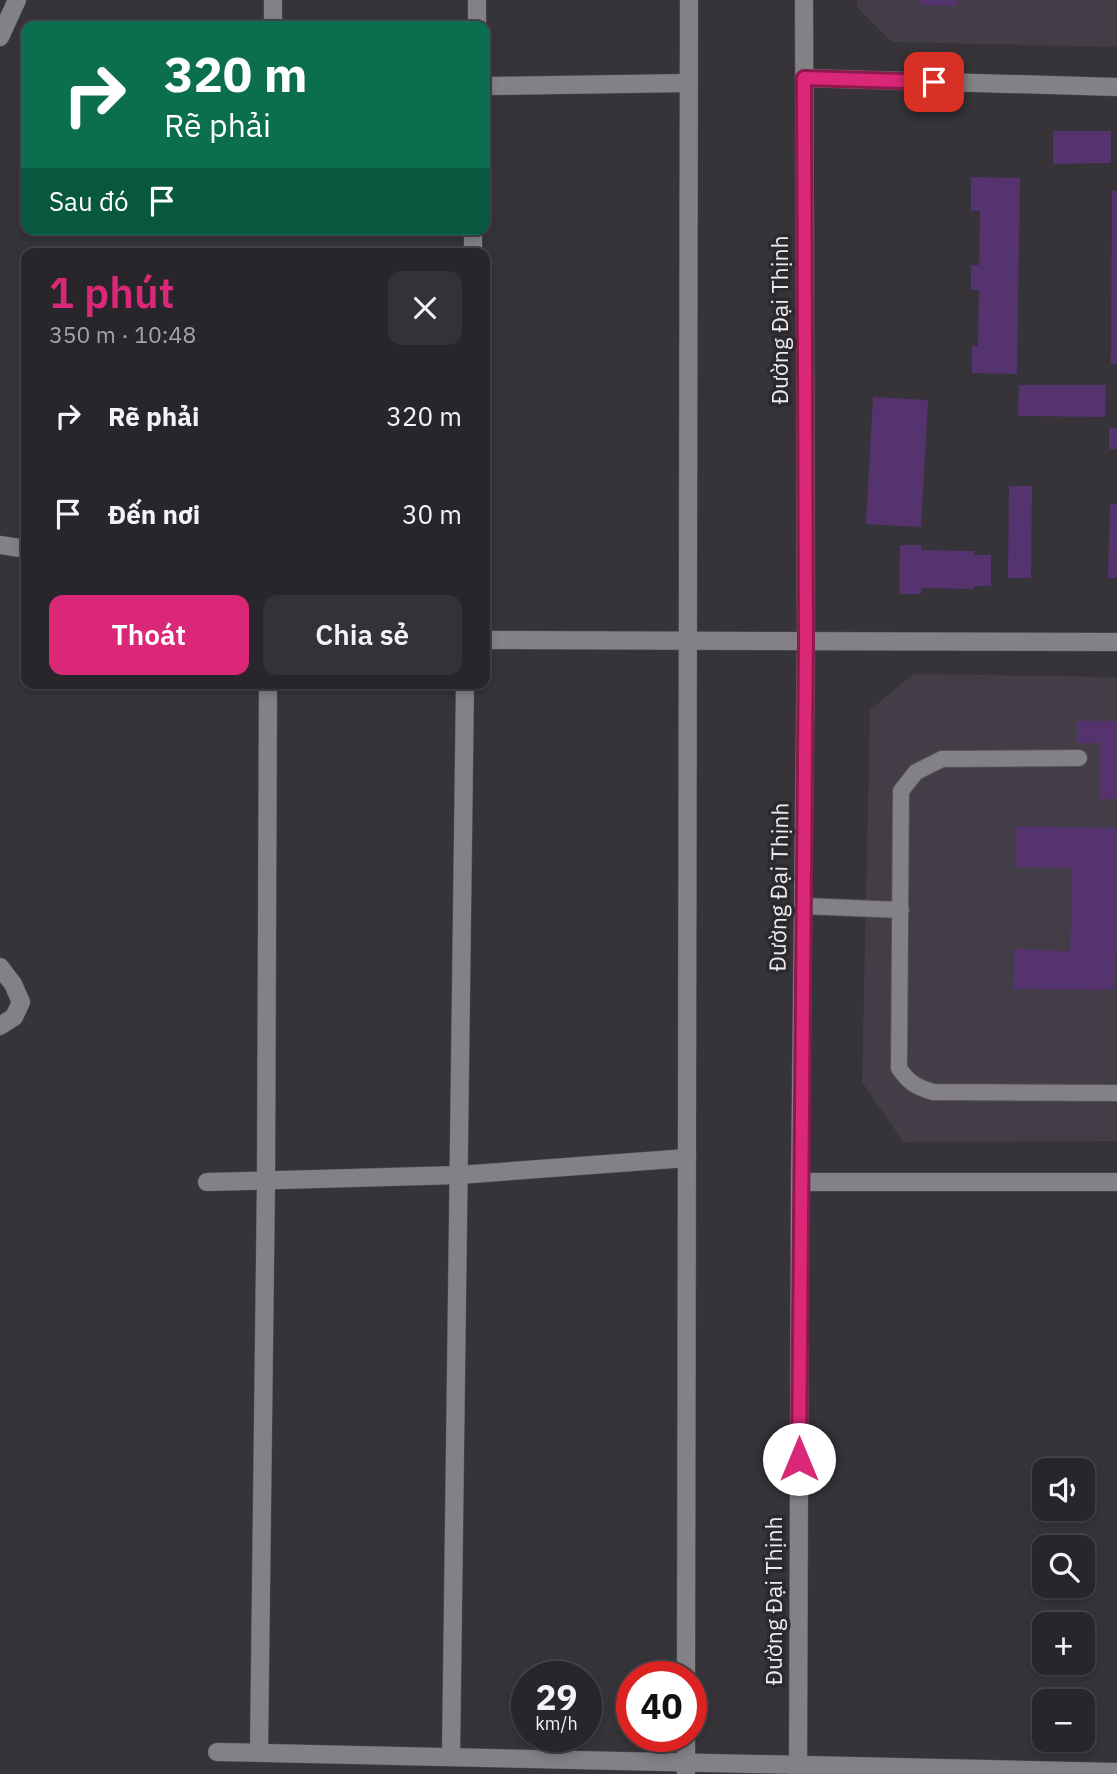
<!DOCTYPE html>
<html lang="vi">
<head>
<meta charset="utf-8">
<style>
	body { margin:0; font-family:"IBM Plex Sans",sans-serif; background:#343237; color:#f1f3f6; height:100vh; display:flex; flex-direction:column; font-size:26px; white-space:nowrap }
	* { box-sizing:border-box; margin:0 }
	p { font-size:23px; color:#a5a5a9 }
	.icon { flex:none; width:38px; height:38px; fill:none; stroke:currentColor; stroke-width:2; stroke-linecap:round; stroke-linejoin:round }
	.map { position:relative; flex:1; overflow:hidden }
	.sheet { position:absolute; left:21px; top:248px; width:469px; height:441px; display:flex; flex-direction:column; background:#28262b; border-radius:14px; box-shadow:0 4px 10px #0003,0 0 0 2px #444347 }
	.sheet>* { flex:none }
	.hud { position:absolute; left:21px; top:21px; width:469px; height:214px; border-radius:14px; box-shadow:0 4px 10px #0003,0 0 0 2px #444347; background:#0b6e4f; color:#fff; overflow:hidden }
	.fabs { position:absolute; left:1032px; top:1458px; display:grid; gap:14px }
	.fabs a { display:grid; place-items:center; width:63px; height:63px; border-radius:14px; background:#28262b; box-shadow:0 4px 10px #0003,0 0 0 2px #444347; font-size:35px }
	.speed { position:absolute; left:511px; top:1661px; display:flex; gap:14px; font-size:35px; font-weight:700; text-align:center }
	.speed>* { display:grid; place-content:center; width:91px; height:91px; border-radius:50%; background:#28262b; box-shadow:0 4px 10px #0003,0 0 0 2px #444347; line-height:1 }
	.speed small { font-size:18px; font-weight:400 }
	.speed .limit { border:10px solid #d22; background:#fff; color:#111 }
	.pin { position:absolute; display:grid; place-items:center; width:60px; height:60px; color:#fff; margin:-30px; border-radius:14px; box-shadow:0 4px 10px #0006 }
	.me { position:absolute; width:77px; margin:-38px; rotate:0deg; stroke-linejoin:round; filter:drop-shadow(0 0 5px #0008) }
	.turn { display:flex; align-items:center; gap:24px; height:147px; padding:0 28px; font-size:32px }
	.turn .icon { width:91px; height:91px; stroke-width:2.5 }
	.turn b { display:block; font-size:49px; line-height:60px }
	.then { display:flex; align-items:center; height:66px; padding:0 28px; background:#0003; gap:14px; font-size:26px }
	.round { display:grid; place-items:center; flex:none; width:74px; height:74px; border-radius:14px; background:#343237 }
	.head { display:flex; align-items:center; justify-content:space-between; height:119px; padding:0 28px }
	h1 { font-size:42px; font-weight:600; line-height:52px; color:#db2777 }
	.action { display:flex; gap:14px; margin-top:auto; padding:14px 28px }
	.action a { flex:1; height:80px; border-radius:14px; background:#db2777; color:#fff; font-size:28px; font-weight:600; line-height:80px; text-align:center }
	.action a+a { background:#343237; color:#f1f3f6 }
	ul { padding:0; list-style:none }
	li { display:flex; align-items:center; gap:21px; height:98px; padding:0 28px }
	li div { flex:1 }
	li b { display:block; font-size:26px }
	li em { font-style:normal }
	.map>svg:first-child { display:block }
	.built { fill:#423d47 }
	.building { fill:#54336e }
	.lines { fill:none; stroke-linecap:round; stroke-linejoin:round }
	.lane-casing { stroke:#535156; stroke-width:18 }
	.street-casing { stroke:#535156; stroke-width:19 }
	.secondary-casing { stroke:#535156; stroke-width:19 }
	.lane { stroke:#838086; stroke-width:16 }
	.street { stroke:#838086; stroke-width:18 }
	.secondary { stroke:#838086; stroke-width:18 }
	.route-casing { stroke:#8e194d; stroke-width:18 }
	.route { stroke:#db2777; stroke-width:12 }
	.labels { text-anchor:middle; stroke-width:7; stroke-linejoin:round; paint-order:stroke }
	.street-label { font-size:23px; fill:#eceaee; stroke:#2c292e }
</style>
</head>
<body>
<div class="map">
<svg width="1117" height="1774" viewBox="0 0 1117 1774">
	<rect width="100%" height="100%" fill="#363339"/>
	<!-- built -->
	<g class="built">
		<path d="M857,0H1117V47L892,42L857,7Z"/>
		<path d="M913,674L1117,677V1141L903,1142L862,1082L870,710Z"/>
	</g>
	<!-- building -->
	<g class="building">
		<path d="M919,0H957V6L919,5Z"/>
		<path d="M1053,131H1111V163L1053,164Z"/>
		<path d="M971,177L1020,178L1017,374L972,373V346H978L979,290H971V265H979L980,211H971Z"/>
		<path d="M1112,191H1117V364H1111Z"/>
		<path d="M1019,385H1106L1105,417L1018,416Z"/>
		<path d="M873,397L928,400L921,527L866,524Z"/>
		<rect x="1109" y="428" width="8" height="21"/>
		<path d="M1009,486H1032L1031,578H1008Z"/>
		<path d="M1110,504H1117V578H1108Z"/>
		<path d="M900,545H922L921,550L974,551V555H991V586H974V589L921,588V594H899Z"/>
		<path d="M1077,721H1117V799H1099V743H1077Z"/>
		<path d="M1016,826L1117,828V955H1115L1114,990L1013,989L1014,949L1070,951L1072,868L1015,867Z"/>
	</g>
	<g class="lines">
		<!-- lane casing -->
		<g class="lane-casing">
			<g id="lane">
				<path d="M1079,758L942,759L916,772L901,791L899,1068C908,1082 916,1087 933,1092L1117,1093"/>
				<path d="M803,906L901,910"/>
			</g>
		</g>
		<!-- street casing -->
		<g class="street-casing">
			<g id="street">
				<path d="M273,26V0"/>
				<path d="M477,26V0"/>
				<path d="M0,37L17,0"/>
				<path d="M804,78L1117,87"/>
				<path d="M485,86L688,83"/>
				<path d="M473,254V229"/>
				<path d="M0,545L26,549"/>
				<path d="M485,640L1117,642"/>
				<path d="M0,967L13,984L21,1002L14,1017L0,1026"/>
				<path d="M207,1182L459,1175L687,1158"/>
				<path d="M800,1182H1117"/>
				<path d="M217,1752L1117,1772"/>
				<path d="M259,1752L266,1180L268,684"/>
				<path d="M451,1757L465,684"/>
			</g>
		</g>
		<!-- secondary casing -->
		<g class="secondary-casing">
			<g id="secondary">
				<path d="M686,1676L689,0"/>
				<path d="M686,1774V1736"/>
				<path d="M798,1774L800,1182L806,641L804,0"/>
			</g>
		</g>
		<!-- lane -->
		<use href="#lane" class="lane"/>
		<!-- street -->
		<use href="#street" class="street"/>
		<!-- secondary -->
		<use href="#secondary" class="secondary"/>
	</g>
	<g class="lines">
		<!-- route casing -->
		<g class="route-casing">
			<path id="route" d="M799,1459L806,640L804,78L934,82"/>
		</g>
		<!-- route -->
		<use href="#route" class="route"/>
	</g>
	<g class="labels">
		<!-- street labels -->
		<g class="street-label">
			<text transform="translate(780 320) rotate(-90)" y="8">Đường Đại Thịnh</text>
			<text transform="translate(779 887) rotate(-89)" y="8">Đường Đại Thịnh</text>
			<text transform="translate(774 1601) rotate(-90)" y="8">Đường Đại Thịnh</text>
		</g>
	</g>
</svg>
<div class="fabs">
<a><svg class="icon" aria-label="sound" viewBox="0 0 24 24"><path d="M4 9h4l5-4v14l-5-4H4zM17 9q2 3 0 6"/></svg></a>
<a><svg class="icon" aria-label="search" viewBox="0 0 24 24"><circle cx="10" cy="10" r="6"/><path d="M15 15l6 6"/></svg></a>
<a>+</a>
<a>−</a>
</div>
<div class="speed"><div>29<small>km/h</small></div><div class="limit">40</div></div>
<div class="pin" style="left:934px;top:82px;background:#d93025"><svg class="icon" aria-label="arrive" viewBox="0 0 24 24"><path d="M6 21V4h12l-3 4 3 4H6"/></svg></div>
<svg class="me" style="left:799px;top:1459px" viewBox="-20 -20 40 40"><circle r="19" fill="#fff"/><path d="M0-13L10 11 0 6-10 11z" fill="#db2777"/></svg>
<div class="hud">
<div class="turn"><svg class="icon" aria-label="right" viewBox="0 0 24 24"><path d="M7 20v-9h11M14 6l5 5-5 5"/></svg><div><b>320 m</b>Rẽ phải</div></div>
<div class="then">Sau đó<svg class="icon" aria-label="arrive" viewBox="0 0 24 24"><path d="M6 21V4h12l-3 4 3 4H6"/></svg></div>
</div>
<section class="sheet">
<div class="head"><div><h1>1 phút</h1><p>350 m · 10:48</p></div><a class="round"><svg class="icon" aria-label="close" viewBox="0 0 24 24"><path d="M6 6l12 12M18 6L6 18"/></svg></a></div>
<ul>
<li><svg class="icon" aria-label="right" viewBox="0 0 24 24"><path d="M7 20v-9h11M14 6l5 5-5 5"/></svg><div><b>Rẽ phải</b></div><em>320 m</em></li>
<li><svg class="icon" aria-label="arrive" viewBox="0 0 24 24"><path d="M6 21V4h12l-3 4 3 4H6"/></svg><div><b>Đến nơi</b></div><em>30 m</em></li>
</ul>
<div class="action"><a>Thoát</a><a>Chia sẻ</a></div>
</section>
</div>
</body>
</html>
